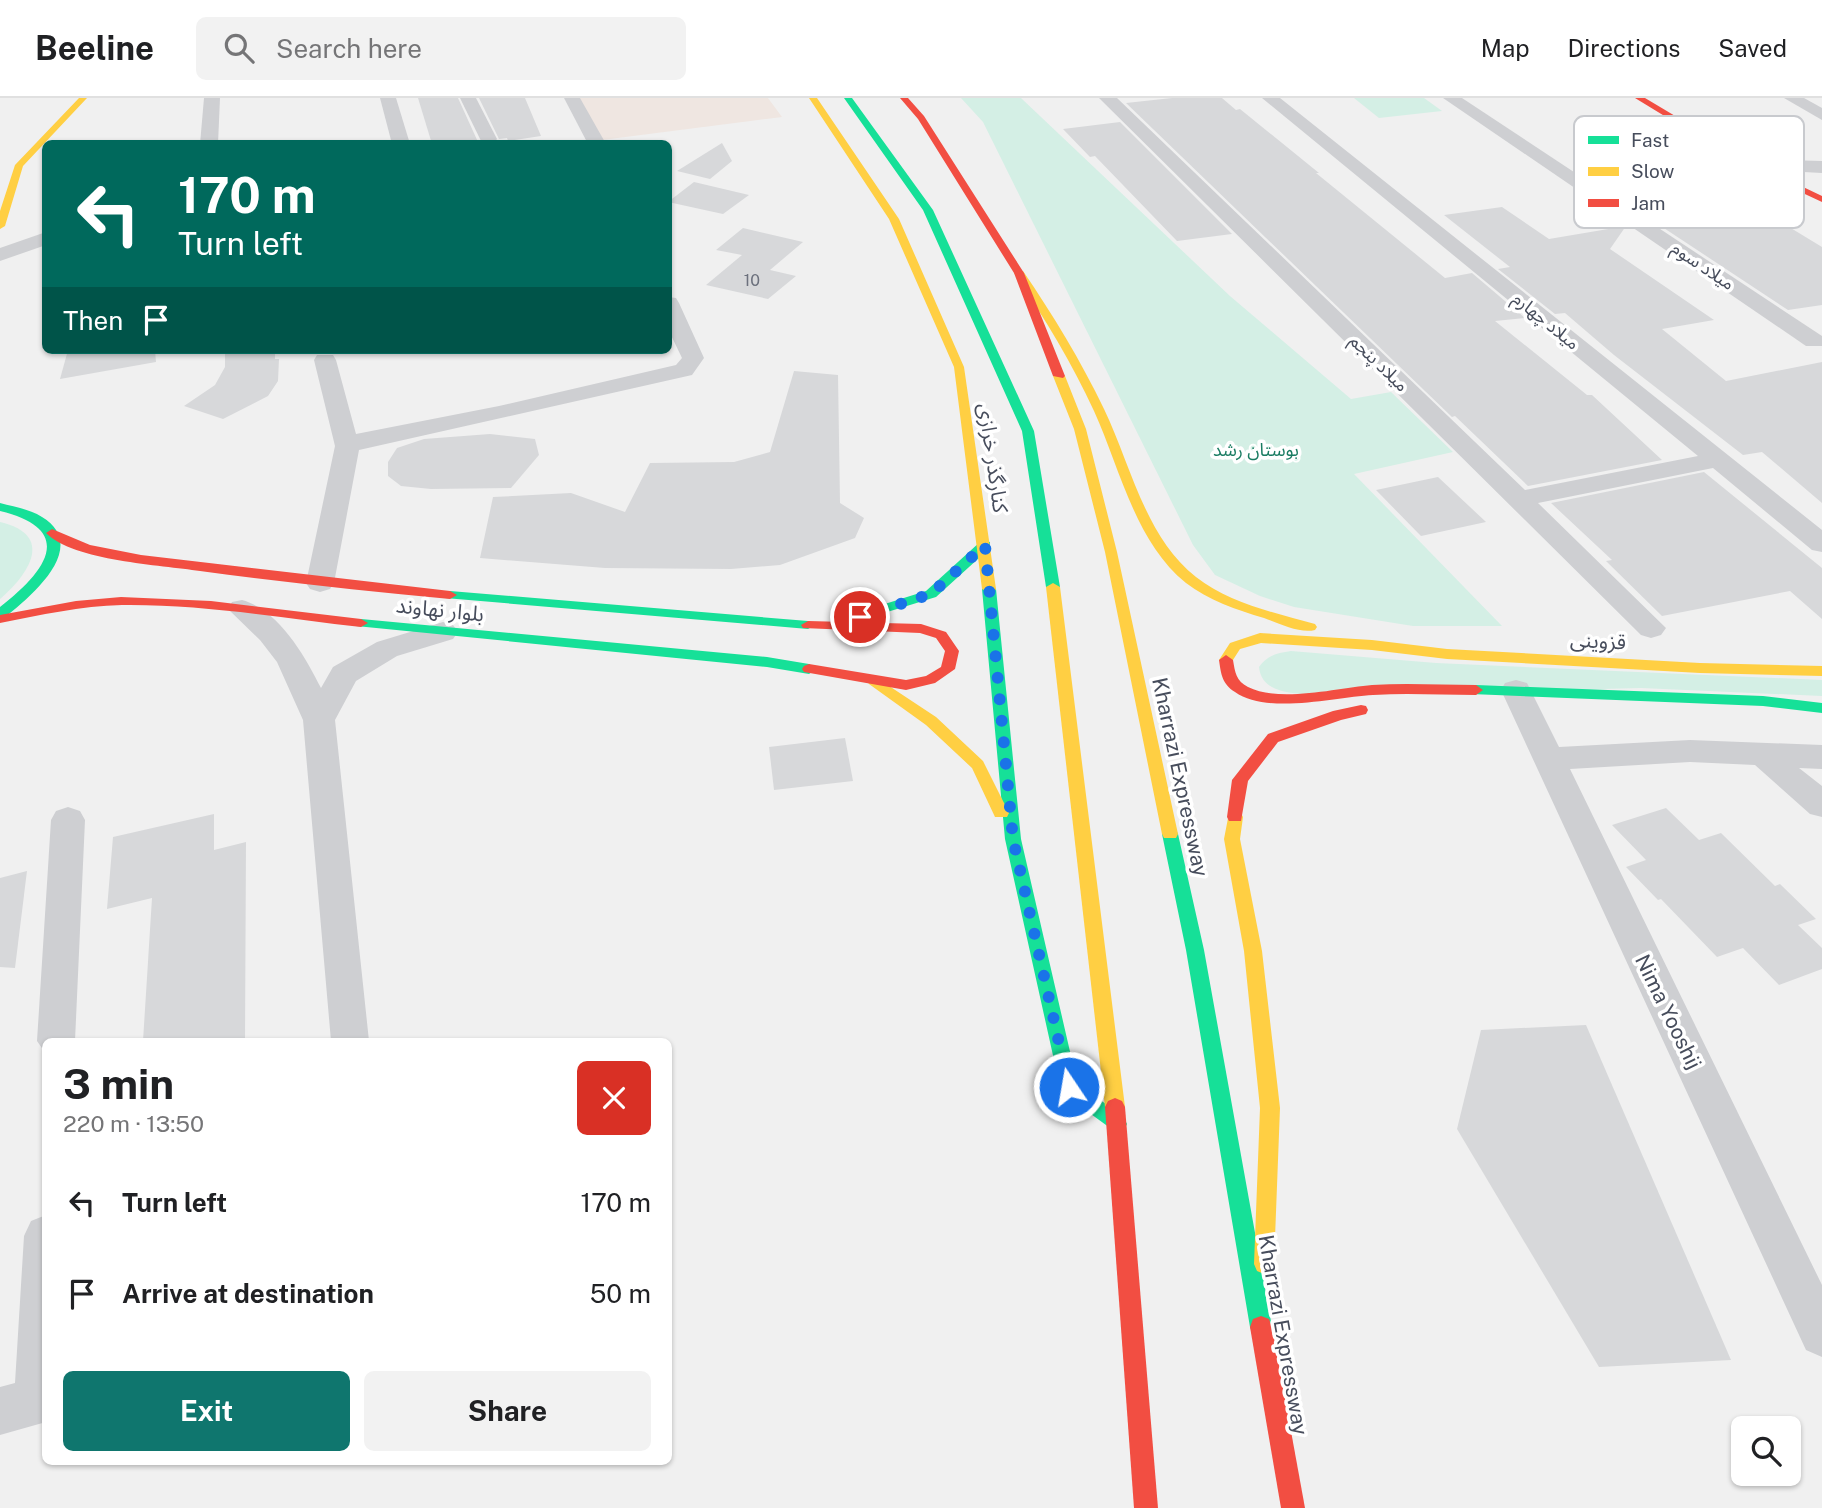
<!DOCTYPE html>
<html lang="en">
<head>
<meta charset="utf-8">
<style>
	body { margin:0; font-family:"Public Sans","Noto Sans Arabic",sans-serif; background:#f2f2f2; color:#202124; height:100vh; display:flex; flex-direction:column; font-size:26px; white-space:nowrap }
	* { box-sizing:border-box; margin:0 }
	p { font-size:23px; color:#757577 }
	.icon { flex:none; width:38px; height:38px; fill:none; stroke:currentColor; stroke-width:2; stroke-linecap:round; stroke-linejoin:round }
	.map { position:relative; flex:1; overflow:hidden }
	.details { position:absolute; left:42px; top:940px; width:630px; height:427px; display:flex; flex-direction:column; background:#fff; border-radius:10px; box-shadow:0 2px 5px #0004 }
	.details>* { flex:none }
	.top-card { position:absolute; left:42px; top:42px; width:630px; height:214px; border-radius:10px; box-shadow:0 2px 5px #0004; background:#00695c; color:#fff; overflow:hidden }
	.controls { position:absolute; left:1731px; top:1318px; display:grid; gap:14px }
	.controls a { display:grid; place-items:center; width:70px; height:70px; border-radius:10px; background:#fff; box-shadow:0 2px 5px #0004; font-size:35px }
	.pin { position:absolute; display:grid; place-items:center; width:60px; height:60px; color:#fff; margin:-30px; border:4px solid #fff; border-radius:50%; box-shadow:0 2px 7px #0007 }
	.me { position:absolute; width:77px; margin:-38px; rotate:348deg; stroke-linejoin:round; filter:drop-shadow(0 0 5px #0008) }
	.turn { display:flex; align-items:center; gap:24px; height:147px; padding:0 21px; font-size:32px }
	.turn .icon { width:91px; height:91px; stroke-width:2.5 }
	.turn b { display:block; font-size:49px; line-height:60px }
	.then { display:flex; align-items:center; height:66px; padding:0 21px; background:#0003; gap:14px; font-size:26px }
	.round { display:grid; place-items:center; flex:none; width:74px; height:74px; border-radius:10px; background:#f2f2f2 }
	.head { display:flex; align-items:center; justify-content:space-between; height:119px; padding:0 21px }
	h1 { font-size:42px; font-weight:700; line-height:52px }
	.button { display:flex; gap:14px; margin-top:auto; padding:14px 21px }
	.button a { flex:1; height:80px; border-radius:10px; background:#0f766e; color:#fff; font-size:28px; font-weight:700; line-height:80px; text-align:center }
	.button a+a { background:#f2f2f2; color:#202124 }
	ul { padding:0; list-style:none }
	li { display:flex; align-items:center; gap:21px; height:91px; padding:0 21px }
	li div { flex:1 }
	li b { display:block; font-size:26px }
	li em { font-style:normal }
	header { display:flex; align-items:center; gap:42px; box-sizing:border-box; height:98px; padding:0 35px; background:#fff; border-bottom:2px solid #e0e0e0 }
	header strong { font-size:33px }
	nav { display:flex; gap:38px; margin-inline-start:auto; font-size:24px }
	.search { width:490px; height:63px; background:#f2f2f2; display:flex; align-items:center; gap:18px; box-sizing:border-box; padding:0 24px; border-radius:10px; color:#757577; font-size:26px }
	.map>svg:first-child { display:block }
	.medical { fill:#efe6e1 }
	.green { fill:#d4efe5 }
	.building { fill:#d7d8da }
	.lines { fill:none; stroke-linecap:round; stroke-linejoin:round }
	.street { fill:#cecfd2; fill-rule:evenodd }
	.fast { fill:#16e098; fill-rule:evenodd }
	.slow { fill:#ffcf43; fill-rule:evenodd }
	.jam { fill:#f24e42; fill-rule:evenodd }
	.route { stroke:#1a73e8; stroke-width:12; stroke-dasharray:0 21.6 }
	.labels { text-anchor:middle; stroke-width:7; stroke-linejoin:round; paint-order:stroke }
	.far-number-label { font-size:16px; fill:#6c717d }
	.far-street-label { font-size:18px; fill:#474d5c; stroke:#fff }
	.far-park-label { font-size:18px; fill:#197c62; stroke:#fff }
	.street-label { font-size:21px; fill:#474d5c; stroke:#fff }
	.key { fill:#fff; stroke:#c8cace; stroke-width:2 }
	.key-label { font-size:19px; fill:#474d5c }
</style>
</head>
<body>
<header>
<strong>Beeline</strong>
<div class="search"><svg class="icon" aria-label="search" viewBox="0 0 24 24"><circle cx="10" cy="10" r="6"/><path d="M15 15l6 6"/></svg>Search here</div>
<nav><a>Map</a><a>Directions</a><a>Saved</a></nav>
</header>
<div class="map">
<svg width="1822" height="1410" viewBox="0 0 1822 1410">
	<rect width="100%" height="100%" fill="#f0f0f0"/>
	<!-- medical -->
	<path class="medical" d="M579,0H768L782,19L602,42Z"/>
	<!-- green -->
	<g class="green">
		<path d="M961,0H1021L1230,198L1351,301L1391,294L1453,354L1354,376L1502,528H1413L1294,509L1260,498L1215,477L1193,447L983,24Z"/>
		<path d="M1354,0H1424L1442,13L1379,20Z"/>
		<path d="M0,424C56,437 28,477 0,501Z"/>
		<path d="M1291,553L1436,565L1822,582V598L1641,590L1318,598C1294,594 1262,597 1259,569C1267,557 1278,555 1291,553Z"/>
	</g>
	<!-- building -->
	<g class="building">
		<path d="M418,0H458L478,44L432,46Z"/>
		<path d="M479,0H525L541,38L508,43L507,40L499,41Z"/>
		<path d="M1172,0H1222L1236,12L1240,11L1319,75H1316L1445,180L1472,175L1525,220L1495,223L1587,297H1592L1662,362L1528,388L1455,318L1452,319L1126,5Z"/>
		<path d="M1120,24L1232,136L1177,143L1095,58L1090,59L1063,31Z"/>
		<path d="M722,45L732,63L710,81L677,73Z"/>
		<path d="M694,84L749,97L723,116L668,104Z"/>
		<path d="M1720,87L1822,149V207L1788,212L1629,107L1682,100L1671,93Z"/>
		<path d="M1502,109L1549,141L1626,128L1610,151L1714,222L1662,231L1726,283L1822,264V405L1762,354L1743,357L1614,257L1565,215L1555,216L1498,171L1510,169L1444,117Z"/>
		<path d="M743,130L803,144L770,172L796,178L768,201L706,187L742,157L716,152Z"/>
		<path d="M68,252H155L156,264L60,281Z"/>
		<path d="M225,252H275V261H279L278,283L268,298L223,321L184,308L215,287L225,269Z"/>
		<path d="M794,273L838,277L840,405L864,420L855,440L780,467L731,471L605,470L480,460L493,399L571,395L625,414L650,365L734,364L770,354Z"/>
		<path d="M490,336L535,341L539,357L511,390L431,391L401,388L388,378V364L397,350L424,341Z"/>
		<path d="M1704,374L1822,470V521L1790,493L1662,518L1606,463L1612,462L1551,405Z"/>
		<path d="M1438,379L1486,424L1421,438L1376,392Z"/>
		<path d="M845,640L853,683L774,692L769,649Z"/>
		<path d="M1666,710L1699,742L1721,735L1775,788L1780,786L1816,821L1798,827L1822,850V871L1779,887L1743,850L1717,859L1661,801L1658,802L1626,769L1646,762L1612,727Z"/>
		<path d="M214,716V752L246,744L245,943H143L152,800L107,811L113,739Z"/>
		<path d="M27,773L15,870L0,869V780Z"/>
		<path d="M1586,927L1731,1262L1599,1269L1457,1031L1481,932Z"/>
	</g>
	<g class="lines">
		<!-- street -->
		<g class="street">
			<path d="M204,0H220L218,46H200Z"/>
			<path d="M380,0H396L410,46H392Z"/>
			<path d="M460,0H476L497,41L494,45H482Z"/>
			<path d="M564,0H580L606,46H588Z"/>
			<path d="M1099,0H1117L1525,392L1698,358L1262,0H1280L1822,432V454L1812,452L1713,370L1538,405L1666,530L1661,537L1651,540L1641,537Z"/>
			<path d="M1443,0H1462L1822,238V248H1806Z"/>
			<path d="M1784,0H1804L1822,10V22Z"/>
			<path d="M1720,42L1786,62L1822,63V75L1785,73L1714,51L1711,47L1714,43Z"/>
			<path d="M46,134V147L0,163V150Z"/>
			<path d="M668,199L676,200L679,205L704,260L692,277L359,352L334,485L330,491L320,494L310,491L306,485L335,348L314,262L317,257H333L336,262L356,336L499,308L676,267L682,260L668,231Z"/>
			<path d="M242,502C279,512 305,558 321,590L333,569L377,544L443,524L453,527L458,534L453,541L397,558L356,583L335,622L369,943H331L303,622L277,564L260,542L228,511L232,504Z"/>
			<path d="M1516,582L1527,585L1559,649L1690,642L1822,647V671L1799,670L1822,688V719L1810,716L1755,667L1690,664L1570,671L1822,1187V1259L1806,1252L1501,592L1505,585Z"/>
			<path d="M68,709L80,713L85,722L75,943H46V956L37,943L51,722L56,713Z"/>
			<path d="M46,1117V1324L0,1337V1289L15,1285L24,1138L31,1123Z"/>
		</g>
		<!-- fast -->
		<g class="fast">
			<path d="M844,0H852L933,112L1034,333L1060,489L1058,492L1053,493L1046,489L1022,333L923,112Z"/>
			<path d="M0,405C14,409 30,411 42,419C91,449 30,499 5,519L0,520V509C45,474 78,432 0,413Z"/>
			<path d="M985,443L990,444V450L936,499L858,523L851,519L853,516L926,493L980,444Z"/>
			<path d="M989,487L996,491L1021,741L1077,984L1124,1020L1127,1026L1124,1032L1117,1035L1062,995L1060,989L1005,741L982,491Z"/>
			<path d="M450,493L808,523L815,527L808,531L445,500L443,497Z"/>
			<path d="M361,521L767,559L809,566L816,571L809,576L767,569L356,528L354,525Z"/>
			<path d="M1476,587L1763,598L1822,605V615L1763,608L1471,596L1469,592Z"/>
			<path d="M1170,730L1176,732L1178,736L1204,852L1272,1229L1269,1237L1261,1240L1253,1237L1250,1229L1186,852L1162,736L1164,732Z"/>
		</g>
		<!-- slow -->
		<g class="slow">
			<path d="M79,0H87L23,68L5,128L0,131V113L15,67Z"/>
			<path d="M809,0H817L899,121L964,269L996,491L994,494L989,495L982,491L954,269L889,121Z"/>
			<path d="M1015,173H1023C1053,217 1081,263 1104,311C1131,367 1145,439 1196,479C1229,505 1275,515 1315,526L1317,529L1315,532C1300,536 1278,525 1264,520C1237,512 1208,502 1186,485C1135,444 1120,370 1094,313C1072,265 1044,219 1014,175Z"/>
			<path d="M1059,275L1065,278L1086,331L1117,454L1178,736L1176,740H1164L1162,736L1105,454L1074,331L1053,278Z"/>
			<path d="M1053,485L1060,489L1125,1009L1122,1015L1115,1018L1108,1015L1105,1009L1046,489Z"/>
			<path d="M1260,535L1372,542L1447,551L1700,565L1822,568V578L1700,575L1447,561L1372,552L1261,545L1240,551L1231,565H1221L1219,562L1230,545Z"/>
			<path d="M874,578L936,619L983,663L1009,715L1007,719H995L972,670L926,627L869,586L867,583L869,580Z"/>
			<path d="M1235,713L1241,715L1243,719L1240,741L1262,853L1280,1010L1274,1166L1271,1173L1264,1176L1257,1173L1254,1166L1260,1010L1244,853L1224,741L1229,715Z"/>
		</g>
		<!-- jam -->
		<g class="jam">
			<path d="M900,0H908L924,18L1024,175L1065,278L1063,280L1053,278L1014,175L918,21Z"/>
			<path d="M1635,0H1645L1759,68L1822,98V104L1753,72Z"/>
			<path d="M52,431L90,447L141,457L450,493L457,497L450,501C366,493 283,484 200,473C161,467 74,463 46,435Z"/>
			<path d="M121,499L211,503L361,521L368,525L361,529C282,520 202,506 122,507C81,508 40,517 0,525V517L76,503Z"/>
			<path d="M808,523L921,526L946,534L959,553L955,571L935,585L906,592L804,574L802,571L804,568L809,566L906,582L926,578L941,569L945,553L936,540L920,535L803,530L801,527Z"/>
			<path d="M1226,557L1233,562C1235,574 1236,583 1248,589C1279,605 1338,590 1372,587C1407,585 1442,587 1476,587L1483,592L1476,597C1442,597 1407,595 1373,597C1336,599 1267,617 1235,594C1222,586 1221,576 1219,562Z"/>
			<path d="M1361,607L1366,608L1368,612L1366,616L1341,622L1278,644L1248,683L1241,723H1229L1227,719L1232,682L1268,636L1333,613Z"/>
			<path d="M1115,1000L1122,1003L1125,1009L1158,1410H1134L1105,1009L1108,1003Z"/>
			<path d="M1261,1218L1269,1221L1272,1229L1305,1410H1281L1250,1229L1253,1221Z"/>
		</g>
	</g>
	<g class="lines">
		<!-- route -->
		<path class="route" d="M860,519L931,496L985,447L1013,741L1069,989"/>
	</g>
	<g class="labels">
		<!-- far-number labels -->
		<g class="far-number-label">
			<text x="752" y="188">10</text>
		</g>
		<!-- far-street labels -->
		<g class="far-street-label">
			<text transform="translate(1703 168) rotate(34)" y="6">میلاد سوم</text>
			<text transform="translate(1546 223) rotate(39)" y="6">میلاد چهارم</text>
			<text transform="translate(1379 265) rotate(44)" y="6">میلاد پنجم</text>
		</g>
		<!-- far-park labels -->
		<g class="far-park-label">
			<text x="1256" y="358">بوستان رشد</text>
		</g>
		<!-- street labels -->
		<g class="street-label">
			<text transform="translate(993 360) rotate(82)" y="7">کنارگذر خرازی</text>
			<text transform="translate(440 512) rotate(6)" y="7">بلوار نهاوند</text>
			<text transform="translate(1598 543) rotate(3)" y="7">قزوینی</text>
			<text transform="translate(1180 679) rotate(78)" y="7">Kharrazi Expressway</text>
			<text transform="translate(1668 914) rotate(64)" y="7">Nima Yooshij</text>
			<text transform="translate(1283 1237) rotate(80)" y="7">Kharrazi Expressway</text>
		</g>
	</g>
	<!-- legend -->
	<rect x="1574" y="18" width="230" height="112" rx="10" class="key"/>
	<rect x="1588" y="38" width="31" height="8" fill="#16e098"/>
	<rect x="1588" y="69" width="31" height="9" fill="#ffcf43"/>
	<rect x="1588" y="101" width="31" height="8" fill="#f24e42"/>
	<g class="key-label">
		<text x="1631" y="49">Fast</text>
		<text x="1631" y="80">Slow</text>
		<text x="1631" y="112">Jam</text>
	</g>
</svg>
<div class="controls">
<a><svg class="icon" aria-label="search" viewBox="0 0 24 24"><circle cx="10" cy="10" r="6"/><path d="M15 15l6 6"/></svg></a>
</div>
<div class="pin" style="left:860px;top:519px;background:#d93025"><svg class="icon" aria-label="arrive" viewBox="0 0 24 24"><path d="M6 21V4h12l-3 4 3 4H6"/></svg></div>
<svg class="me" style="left:1069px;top:989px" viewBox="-20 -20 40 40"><circle r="17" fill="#1a73e8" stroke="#fff" stroke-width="3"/><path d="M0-11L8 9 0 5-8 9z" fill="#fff"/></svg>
<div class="top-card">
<div class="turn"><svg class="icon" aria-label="left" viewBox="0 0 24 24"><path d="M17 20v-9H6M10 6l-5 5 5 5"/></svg><div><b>170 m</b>Turn left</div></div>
<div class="then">Then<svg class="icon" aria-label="arrive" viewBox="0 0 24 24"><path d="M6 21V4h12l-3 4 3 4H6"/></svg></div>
</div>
<section class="details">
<div class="head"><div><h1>3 min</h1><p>220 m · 13:50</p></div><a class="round" style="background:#d93025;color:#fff"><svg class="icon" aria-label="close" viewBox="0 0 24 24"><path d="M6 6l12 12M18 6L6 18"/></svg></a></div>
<ul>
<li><svg class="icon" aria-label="left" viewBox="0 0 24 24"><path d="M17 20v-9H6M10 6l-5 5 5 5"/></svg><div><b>Turn left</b></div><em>170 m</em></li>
<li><svg class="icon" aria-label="arrive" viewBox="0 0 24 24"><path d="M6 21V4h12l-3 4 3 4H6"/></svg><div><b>Arrive at destination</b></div><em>50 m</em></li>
</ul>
<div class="button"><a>Exit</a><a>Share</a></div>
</section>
</div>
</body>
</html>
